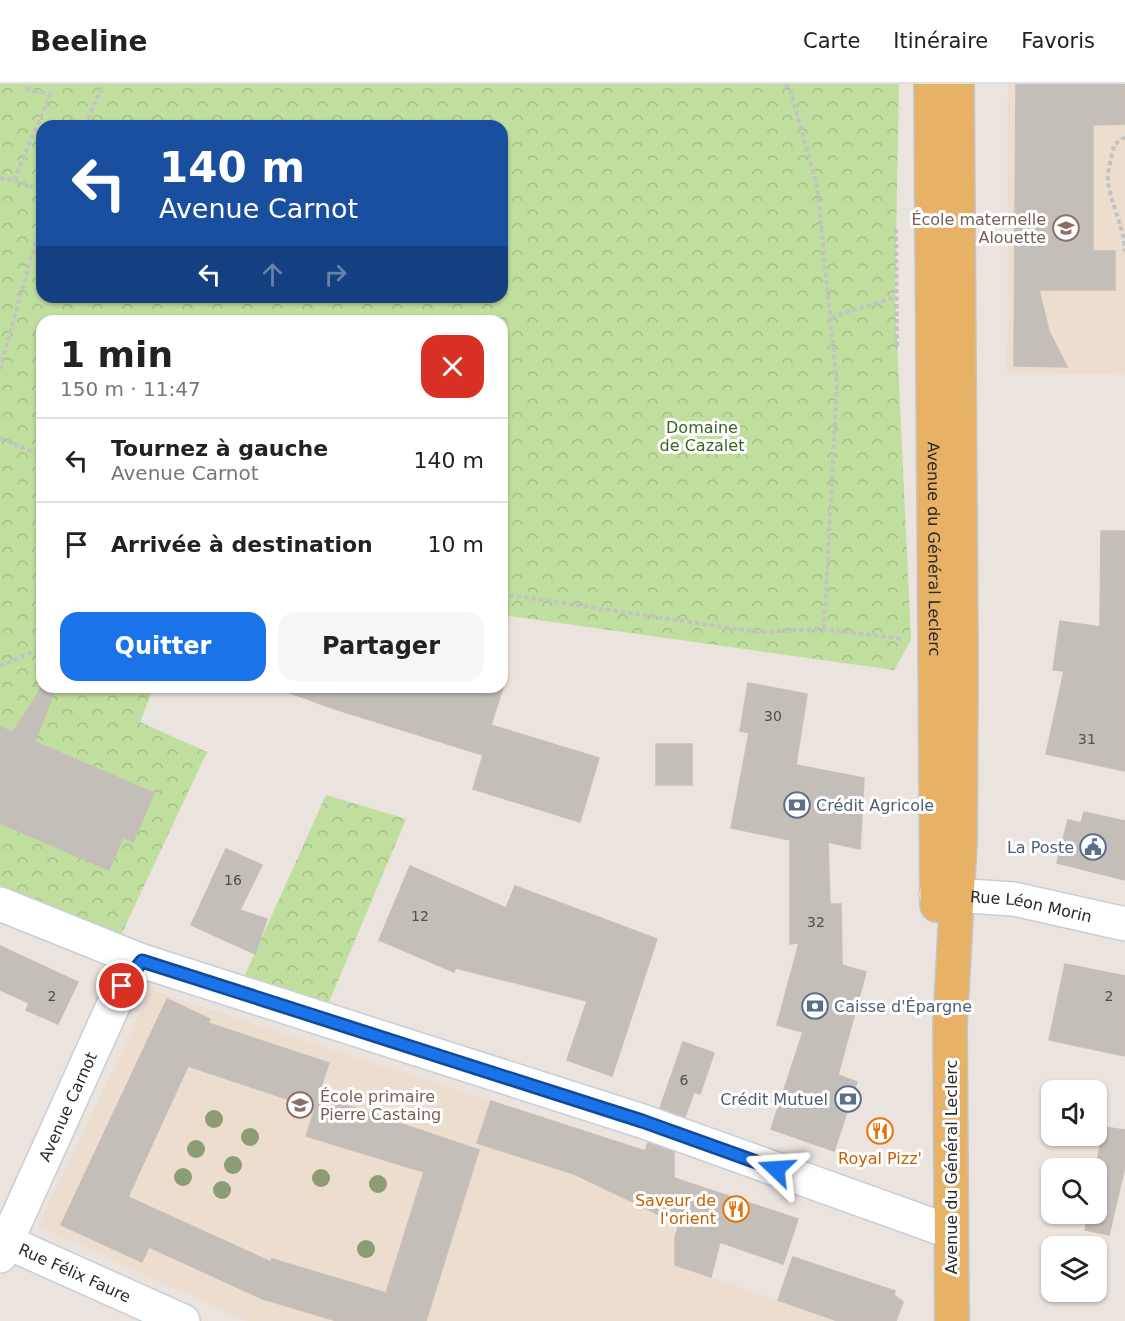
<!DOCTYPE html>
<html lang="fr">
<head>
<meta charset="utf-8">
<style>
	body { margin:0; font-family:"DejaVu Sans",sans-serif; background:#f6f6f6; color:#222; height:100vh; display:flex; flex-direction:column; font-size:22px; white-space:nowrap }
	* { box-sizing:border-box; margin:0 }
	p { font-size:20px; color:#767676 }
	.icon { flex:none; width:33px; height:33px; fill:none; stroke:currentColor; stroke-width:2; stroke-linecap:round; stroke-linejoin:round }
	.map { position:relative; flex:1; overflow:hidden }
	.panel { position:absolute; left:36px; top:231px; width:472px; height:378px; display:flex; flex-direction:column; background:#fff; border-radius:18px; box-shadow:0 2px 4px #0004 }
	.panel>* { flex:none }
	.banner { position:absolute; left:36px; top:36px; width:472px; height:183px; border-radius:18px; box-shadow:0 2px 4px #0004; background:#1a4fa0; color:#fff; overflow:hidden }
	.buttons { position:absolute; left:1041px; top:996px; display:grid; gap:12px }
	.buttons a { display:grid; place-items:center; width:66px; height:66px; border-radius:12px; background:#fff; box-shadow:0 2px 4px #0004; font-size:30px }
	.pin { position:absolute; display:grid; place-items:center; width:51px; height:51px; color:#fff; margin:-26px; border:3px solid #fff; border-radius:50%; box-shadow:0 2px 6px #0007 }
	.me { position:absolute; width:66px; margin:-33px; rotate:290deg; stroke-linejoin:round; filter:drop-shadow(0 0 4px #0008) }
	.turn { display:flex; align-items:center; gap:21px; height:126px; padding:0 24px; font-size:27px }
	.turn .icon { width:78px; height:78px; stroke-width:2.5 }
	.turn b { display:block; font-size:42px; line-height:51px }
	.lanes { display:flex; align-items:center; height:57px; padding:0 24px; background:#0003; justify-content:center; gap:30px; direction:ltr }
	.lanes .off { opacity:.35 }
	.round { display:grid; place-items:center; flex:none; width:63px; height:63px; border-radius:18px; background:#f6f6f6 }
	.summary { display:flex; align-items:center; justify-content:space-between; height:102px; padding:0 24px }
	h1 { font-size:36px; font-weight:800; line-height:45px }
	.cta { display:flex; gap:12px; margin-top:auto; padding:12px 24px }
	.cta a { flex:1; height:69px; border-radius:18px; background:#1a73e8; color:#fff; font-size:24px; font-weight:800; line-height:69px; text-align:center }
	.cta a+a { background:#f6f6f6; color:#222 }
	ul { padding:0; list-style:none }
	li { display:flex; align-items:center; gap:18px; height:84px; padding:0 24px; border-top:2px solid #e0e0e0 }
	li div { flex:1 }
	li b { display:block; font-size:22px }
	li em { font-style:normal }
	header { display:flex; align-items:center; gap:36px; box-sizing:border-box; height:84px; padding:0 30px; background:#fff; border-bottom:2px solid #e0e0e0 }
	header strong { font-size:28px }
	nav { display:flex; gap:33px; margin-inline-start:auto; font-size:21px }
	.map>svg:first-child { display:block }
	.education { fill:#ecddce }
	.forest { fill:url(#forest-crowns); fill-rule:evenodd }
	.building { fill:#c4beb9; stroke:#c7beb7; stroke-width:1.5 }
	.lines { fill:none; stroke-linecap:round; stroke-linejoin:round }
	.minor-casing { stroke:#c9ced7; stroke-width:36 }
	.major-casing { stroke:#c3c3c3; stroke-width:36 }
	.path { stroke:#c3c3c3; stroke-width:4; stroke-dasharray:4.5 3; stroke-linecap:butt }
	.minor { stroke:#fff; stroke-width:33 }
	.major { stroke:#e7b166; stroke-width:33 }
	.tree { fill:#8a9d74 }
	.route-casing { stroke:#114b97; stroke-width:15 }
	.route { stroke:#1a73e8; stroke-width:10 }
	.labels { text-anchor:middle; stroke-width:6; stroke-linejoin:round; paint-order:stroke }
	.number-label { font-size:14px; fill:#504f4e }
	.education-label { font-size:16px; fill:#785e54; stroke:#fff; text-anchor:end }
	.park-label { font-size:16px; fill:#3a631f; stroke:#fff }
	.street-label { font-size:16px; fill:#2a2a2a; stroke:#fff }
	.service-label { font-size:16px; fill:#4e5e75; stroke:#fff; text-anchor:start }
	.food-label { font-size:16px; fill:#c56008; stroke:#fff }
</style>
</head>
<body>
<header>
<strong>Beeline</strong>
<nav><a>Carte</a><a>Itinéraire</a><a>Favoris</a></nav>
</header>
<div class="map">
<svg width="1125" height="1237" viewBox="0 0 1125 1237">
	<defs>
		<pattern id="forest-crowns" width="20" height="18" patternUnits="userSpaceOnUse" patternTransform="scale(1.5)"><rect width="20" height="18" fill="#c0de9d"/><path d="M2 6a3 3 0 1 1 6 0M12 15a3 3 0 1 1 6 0" fill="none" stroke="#a5bf87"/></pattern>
	</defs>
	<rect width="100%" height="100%" fill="#ebe3dd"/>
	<!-- education -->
	<g class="education">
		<path d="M1008,0H1125V291L1007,288Z"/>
		<path d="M151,906L674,1077L675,1181L839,1237H246L38,1142Z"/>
	</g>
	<!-- forest -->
	<g class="forest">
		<path d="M0,0H899L895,213L911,556L894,586L503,531L502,237H42V603H154L140,638L207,668L121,851L0,801ZM42,42H502V213H42Z"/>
		<path d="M326,711L406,735L329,918L245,891Z"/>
	</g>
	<!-- building -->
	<g class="building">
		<path d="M1016,0H1125V40L1093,41V167H1115V206H1039L1049,247L1067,283L1014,282Z"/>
		<path d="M1101,447H1125V687L1046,670L1064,587L1053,586L1060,537L1100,543Z"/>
		<path d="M748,599L807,610L796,681L864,694L860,765L828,758L830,820H841L842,881L866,888L838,991L857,998L834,1067L771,1045L803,948L777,941L799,859L790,860V756L731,744L749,649L740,647Z"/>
		<path d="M42,603H56L35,658L154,709L133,758L123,753L109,786L0,739V643L13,648Z"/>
		<path d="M291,603H503L491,641L599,674L580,738L473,705L483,671L338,626L290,609Z"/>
		<rect x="656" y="660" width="36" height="41"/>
		<path d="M1084,728L1125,737V796L1057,779L1068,736L1081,739Z"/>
		<path d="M226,765L262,781L240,826L267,835L255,870L191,841Z"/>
		<path d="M410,782L506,824L515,802L657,855L612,992L567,976L587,917L456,884L454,888L379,856Z"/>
		<path d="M0,862L78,898L58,940L26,926L29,919L0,906Z"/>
		<path d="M1065,880L1125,892V972L1049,956Z"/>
		<path d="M167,915L210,935L208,939L329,979L314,1024L188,982L128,1113L271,1178L272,1175L386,1209L424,1088L306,1052L319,1012L479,1066L426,1237H337L263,1215L149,1163L142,1178L61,1141Z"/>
		<path d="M683,958L714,969L700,1010L694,1008L685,1033L660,1024Z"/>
		<path d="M491,1017L645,1067L648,1059L674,1068V1094L798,1135L783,1180L720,1158L711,1193L675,1181V1153L679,1140L675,1138L574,1090L477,1059Z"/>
		<path d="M1103,1043L1125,1046V1082L1109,1151L1085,1146L1088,1130H1096V1084Z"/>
		<path d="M793,1173L895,1207L894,1211L903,1218L896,1237H838L778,1216Z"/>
	</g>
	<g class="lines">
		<!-- minor casing -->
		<g class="minor-casing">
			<g id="minor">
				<path id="s1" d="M936,810L1014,815L1125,840"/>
				<path d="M0,820L142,877L642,1037L951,1148"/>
				<path id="s2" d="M0,1155L183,1237"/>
				<path id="s3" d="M0,1172L122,902L142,877"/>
			</g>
		</g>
		<!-- major casing -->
		<g class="major-casing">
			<g id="major">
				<path id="s4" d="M931,0L937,821"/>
				<path d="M952,1237L950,940L960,758L961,579L957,0"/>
			</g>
		</g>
		<!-- path -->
		<g class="path">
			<path d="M785,0L790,5L817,102L837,301L824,545"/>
			<path d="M85,42L103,0"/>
			<path d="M1125,53L1114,61C1112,73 1107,86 1108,98C1112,123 1124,143 1125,168"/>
			<path d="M0,94L14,96L42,106"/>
			<path d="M14,96L50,11L24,4"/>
			<path d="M896,145L897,263"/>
			<path d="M831,233L896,213"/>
			<path d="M0,285L42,135"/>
			<path d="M0,354L42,372"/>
			<path d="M502,510L757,548L824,545L903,555"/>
			<path d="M0,582L42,564"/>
		</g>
		<!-- minor -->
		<use href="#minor" class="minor"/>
		<!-- major -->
		<use href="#major" class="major"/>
	</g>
	<!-- trees -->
	<g class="tree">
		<circle cx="214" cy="1035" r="9"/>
		<circle cx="250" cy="1053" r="9"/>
		<circle cx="196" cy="1065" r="9"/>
		<circle cx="233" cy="1081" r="9"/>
		<circle cx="183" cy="1093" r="9"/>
		<circle cx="321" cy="1094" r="9"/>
		<circle cx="378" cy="1100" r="9"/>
		<circle cx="222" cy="1106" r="9"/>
		<circle cx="366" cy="1165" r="9"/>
	</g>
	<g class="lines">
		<!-- route casing -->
		<g class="route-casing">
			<path id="route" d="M122,902L142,877L642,1037L776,1085"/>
		</g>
		<!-- route -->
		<use href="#route" class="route"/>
	</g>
	<!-- icons -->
	<defs>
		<g id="school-ring" transform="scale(1.35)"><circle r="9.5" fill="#fff" stroke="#8d6e63" stroke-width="1.5"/><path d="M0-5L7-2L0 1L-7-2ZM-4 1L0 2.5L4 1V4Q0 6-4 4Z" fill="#8d6e63"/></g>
		<g id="bank-ring" transform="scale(1.35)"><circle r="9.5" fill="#fff" stroke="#5c6f8a" stroke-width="1.5"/><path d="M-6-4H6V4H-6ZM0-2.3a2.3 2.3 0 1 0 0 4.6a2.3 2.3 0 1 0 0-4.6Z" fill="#5c6f8a"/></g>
		<g id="civic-ring" transform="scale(1.35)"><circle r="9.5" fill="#fff" stroke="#5c6f8a" stroke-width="1.5"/><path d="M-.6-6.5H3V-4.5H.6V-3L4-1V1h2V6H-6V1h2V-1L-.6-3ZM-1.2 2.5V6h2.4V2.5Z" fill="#5c6f8a"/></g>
		<g id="restaurant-ring" transform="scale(1.35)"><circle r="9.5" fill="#fff" stroke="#e8710a" stroke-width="1.5"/><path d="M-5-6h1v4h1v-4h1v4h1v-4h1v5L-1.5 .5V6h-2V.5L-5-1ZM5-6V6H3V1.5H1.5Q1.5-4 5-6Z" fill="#e8710a"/></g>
	</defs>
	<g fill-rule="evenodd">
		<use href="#school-ring" x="1066" y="144"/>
		<use href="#bank-ring" x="797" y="721"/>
		<use href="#civic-ring" x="1093" y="763"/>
		<use href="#bank-ring" x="815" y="922"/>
		<use href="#bank-ring" x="848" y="1015"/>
		<use href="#school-ring" x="300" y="1021"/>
		<use href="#restaurant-ring" x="880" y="1047"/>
		<use href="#restaurant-ring" x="736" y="1125"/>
	</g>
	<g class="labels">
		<!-- number labels -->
		<g class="number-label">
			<text x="773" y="637">30</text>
			<text x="1087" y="660">31</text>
			<text x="233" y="801">16</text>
			<text x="420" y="837">12</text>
			<text x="816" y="843">32</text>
			<text x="52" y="917">2</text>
			<text x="1109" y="917">2</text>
			<text x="684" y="1001">6</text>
		</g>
		<!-- education labels -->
		<g class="education-label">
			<text x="1046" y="141">École maternelle<tspan x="1046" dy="18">Alouette</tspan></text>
			<text x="320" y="1018" text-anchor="start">École primaire<tspan x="320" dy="18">Pierre Castaing</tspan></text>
		</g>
		<!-- park labels -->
		<g class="park-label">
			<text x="702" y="349">Domaine<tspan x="702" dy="18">de Cazalet</tspan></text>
		</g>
		<!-- street labels -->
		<g class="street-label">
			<text dy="6" stroke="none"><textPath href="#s4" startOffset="465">Avenue du Général Leclerc</textPath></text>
			<text dy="6" stroke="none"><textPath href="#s1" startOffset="96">Rue Léon Morin</textPath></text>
			<text dy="6" stroke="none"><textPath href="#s3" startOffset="164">Avenue Carnot</textPath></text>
			<text transform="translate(951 1083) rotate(-90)" y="6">Avenue du Général Leclerc</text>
			<text dy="6" stroke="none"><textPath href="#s2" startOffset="82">Rue Félix Faure</textPath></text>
		</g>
		<!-- service labels -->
		<g class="service-label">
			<text x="816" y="727">Crédit Agricole</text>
			<text x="1074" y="769" text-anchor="end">La Poste</text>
			<text x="834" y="928">Caisse d'Épargne</text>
			<text x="828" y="1021" text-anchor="end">Crédit Mutuel</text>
		</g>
		<!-- food labels -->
		<g class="food-label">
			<text x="880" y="1080">Royal Pizz'</text>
			<text x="716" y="1122" text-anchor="end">Saveur de<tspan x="716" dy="18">l'orient</tspan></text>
		</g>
	</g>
</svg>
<div class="buttons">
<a><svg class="icon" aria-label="sound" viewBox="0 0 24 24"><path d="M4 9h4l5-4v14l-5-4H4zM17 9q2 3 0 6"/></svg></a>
<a><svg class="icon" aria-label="search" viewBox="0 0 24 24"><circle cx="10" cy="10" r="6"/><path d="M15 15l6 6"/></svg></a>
<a><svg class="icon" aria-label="layers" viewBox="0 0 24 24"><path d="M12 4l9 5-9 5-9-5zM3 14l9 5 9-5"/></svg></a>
</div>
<div class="pin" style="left:122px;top:902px;background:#d93025"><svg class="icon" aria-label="arrive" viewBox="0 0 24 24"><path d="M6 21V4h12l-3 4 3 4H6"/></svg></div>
<svg class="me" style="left:776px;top:1085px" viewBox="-20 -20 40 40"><path d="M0-17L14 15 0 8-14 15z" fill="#1a73e8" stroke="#fff" stroke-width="4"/></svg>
<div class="banner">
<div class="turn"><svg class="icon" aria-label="left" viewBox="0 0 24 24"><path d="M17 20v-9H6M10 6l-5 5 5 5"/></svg><div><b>140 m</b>Avenue Carnot</div></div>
<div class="lanes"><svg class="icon" aria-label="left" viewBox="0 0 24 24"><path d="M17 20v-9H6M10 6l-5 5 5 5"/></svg><svg class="icon off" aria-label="ahead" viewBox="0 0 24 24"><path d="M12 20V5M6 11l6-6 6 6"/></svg><svg class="icon off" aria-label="right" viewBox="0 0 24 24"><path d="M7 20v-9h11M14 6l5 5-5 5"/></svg></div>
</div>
<section class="panel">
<div class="summary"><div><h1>1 min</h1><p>150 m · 11:47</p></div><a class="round" style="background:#d93025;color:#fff"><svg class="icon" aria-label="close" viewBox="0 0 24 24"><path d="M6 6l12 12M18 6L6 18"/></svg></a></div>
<ul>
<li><svg class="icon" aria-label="left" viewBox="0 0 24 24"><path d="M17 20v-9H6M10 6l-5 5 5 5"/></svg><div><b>Tournez à gauche</b><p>Avenue Carnot</p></div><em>140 m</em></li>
<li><svg class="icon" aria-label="arrive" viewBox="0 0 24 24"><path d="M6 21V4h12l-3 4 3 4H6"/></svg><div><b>Arrivée à destination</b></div><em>10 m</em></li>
</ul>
<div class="cta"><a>Quitter</a><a>Partager</a></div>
</section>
</div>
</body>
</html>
